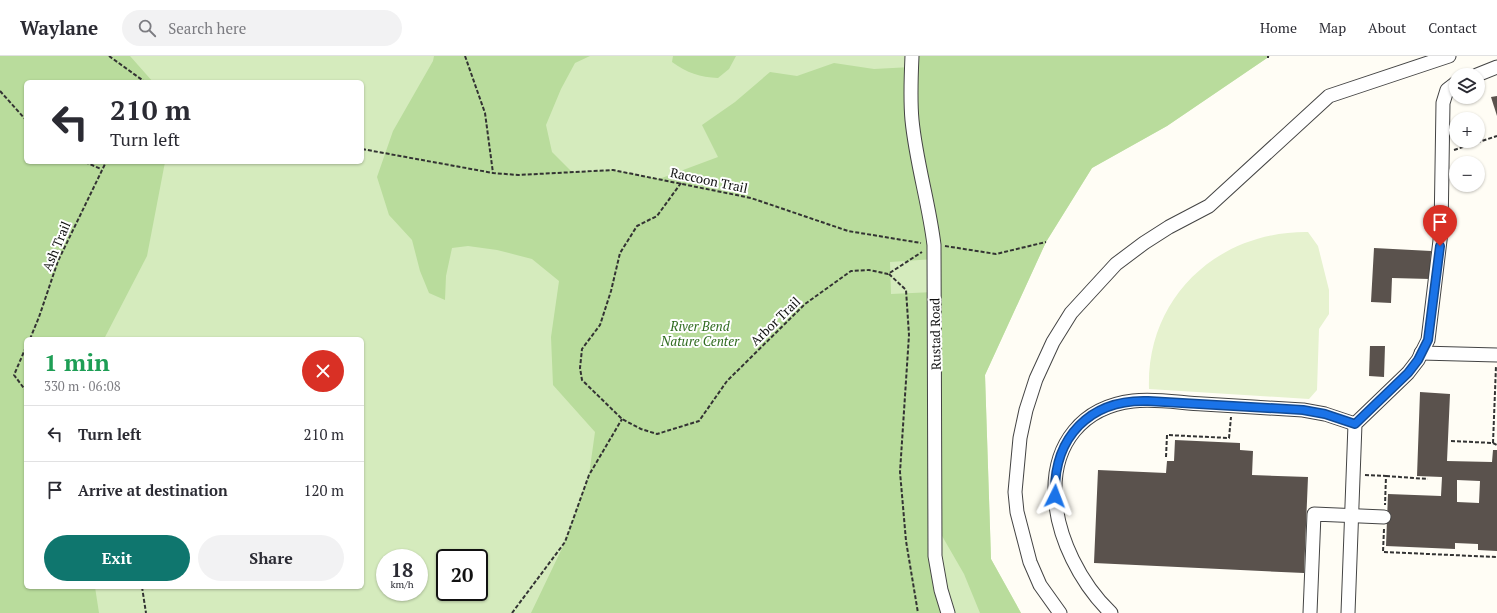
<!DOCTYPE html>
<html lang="en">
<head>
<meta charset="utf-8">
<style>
	body { margin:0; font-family:"PT Serif",serif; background:#f2f2f3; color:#2b2b33; height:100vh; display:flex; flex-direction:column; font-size:15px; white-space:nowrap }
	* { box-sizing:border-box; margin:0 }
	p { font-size:13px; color:#7c7c81 }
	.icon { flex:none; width:22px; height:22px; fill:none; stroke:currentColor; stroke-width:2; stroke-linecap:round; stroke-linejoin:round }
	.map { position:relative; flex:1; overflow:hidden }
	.drawer { position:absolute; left:24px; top:281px; width:340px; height:252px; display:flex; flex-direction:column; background:#fff; border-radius:6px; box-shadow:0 1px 3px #0004 }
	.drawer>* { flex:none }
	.banner { position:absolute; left:24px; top:24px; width:340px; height:84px; border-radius:6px; box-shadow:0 1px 3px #0004; background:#fff; color:#2b2b33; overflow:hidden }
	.buttons { position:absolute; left:1449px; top:12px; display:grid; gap:8px }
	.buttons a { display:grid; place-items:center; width:36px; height:36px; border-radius:50%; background:#fff; box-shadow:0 1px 3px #0004; font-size:20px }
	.speed { position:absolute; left:376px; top:493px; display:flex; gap:8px; font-size:20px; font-weight:700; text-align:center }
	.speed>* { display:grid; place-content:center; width:52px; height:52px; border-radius:50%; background:#fff; box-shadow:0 1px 3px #0004; line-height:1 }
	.speed small { font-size:10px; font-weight:400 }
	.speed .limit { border:2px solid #111; border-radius:6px; background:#fff; color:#111 }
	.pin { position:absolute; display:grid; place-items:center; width:34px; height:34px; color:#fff; margin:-41px -17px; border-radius:50% 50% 50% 0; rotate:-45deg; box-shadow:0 0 4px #0007 }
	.pin .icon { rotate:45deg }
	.me { position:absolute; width:44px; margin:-22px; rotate:3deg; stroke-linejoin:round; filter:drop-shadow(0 0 3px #0008) }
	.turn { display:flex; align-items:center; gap:14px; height:84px; padding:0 20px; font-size:18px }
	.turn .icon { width:52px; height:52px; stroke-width:2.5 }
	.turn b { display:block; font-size:28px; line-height:34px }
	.round { display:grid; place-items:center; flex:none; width:42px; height:42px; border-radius:21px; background:#f2f2f3 }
	.summary { display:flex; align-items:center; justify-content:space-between; height:68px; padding:0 20px }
	h1 { font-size:24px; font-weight:700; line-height:30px; color:#1e9e55 }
	.primary-button { display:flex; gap:8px; margin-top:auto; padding:8px 20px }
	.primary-button a { flex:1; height:46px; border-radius:24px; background:#0f766e; color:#fff; font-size:16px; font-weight:700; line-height:46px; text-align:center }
	.primary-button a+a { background:#f2f2f3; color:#2b2b33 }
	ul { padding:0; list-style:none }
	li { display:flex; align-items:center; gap:12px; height:56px; padding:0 20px; border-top:1px solid #e1e1e2 }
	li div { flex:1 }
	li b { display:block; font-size:15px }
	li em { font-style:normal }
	header { display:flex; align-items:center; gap:24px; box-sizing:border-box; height:56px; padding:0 20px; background:#fff; border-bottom:1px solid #e1e1e2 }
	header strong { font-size:19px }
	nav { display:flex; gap:22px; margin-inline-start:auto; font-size:14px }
	.search { width:280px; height:36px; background:#f2f2f3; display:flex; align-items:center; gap:10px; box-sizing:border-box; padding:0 14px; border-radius:22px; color:#7c7c81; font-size:15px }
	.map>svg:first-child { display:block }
	.green { fill:#d5ebbd; fill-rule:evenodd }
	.forest { fill:#b9dc9c; fill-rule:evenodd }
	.pitch { fill:#e6f2cf }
	.building { fill:#5a524d; fill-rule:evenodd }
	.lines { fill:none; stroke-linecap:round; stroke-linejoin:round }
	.minor-casing { stroke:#444; stroke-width:15 }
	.path { stroke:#333; stroke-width:2; stroke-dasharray:4 2; stroke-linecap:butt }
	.minor { stroke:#fff; stroke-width:13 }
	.route-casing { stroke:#114b97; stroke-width:10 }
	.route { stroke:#1a73e8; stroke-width:7 }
	.labels { text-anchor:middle; stroke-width:4; stroke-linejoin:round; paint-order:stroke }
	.street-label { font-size:13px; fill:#111; stroke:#fff }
	.park-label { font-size:13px; font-style:italic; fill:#2f6b1f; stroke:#fff }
</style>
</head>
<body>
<header>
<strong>Waylane</strong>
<div class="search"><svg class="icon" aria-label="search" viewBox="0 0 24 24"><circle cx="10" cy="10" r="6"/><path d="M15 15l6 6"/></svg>Search here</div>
<nav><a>Home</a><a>Map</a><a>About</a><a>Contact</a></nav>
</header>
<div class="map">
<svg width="1497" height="557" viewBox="0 0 1497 557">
	<rect width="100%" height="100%" fill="#fffdf5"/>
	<!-- green -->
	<path class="green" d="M0,0H1270L1167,70L1092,112L1046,186L985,319L991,503L1021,557H0ZM26,26H362V106H26ZM26,283H362V531H26ZM385,502H419V536H385ZM445,502H479V536H445Z"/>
	<!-- forest -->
	<g class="forest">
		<path d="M0,0H130L153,26H26V106H165L147,200L104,283H26V531H95L99,557H0Z"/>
		<path d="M434,0H590L575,7L561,33L546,69L552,96L572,116L613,114L659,123L718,101L702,69L735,46L770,16L797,20L834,7L874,13L911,11L912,0H1270L1167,70L1092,112L1046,186L985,319L991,503L1021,557H980L964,518L934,466L948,557H531L565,486L589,419L595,376L553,329L551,281L559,225L532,203L497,194L468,190L452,192L446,220L445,244L429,237L420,215L412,184L389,159L377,121L393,75L433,5ZM934,203V236L891,238L890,206Z"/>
		<path d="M673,0H736L729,13L718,22C700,21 687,17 672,6Z"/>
	</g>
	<!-- pitch -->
	<path class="pitch" d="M1308,176L1318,190L1329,234V258L1319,273L1317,334L1309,343L1149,333C1146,241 1218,175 1308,176Z"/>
	<!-- building -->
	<g class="building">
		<path d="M1497,40V60L1491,41Z"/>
		<path d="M1374,192L1431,195L1430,223L1392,222L1391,247L1371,246Z"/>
		<path d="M1370,290H1385L1384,321L1369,320Z"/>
		<path d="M1420,336L1450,338L1447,405L1492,406L1493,394H1497V495L1478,494V488L1455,487V493L1386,490L1388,438L1441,440L1442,421L1417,420ZM1457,424L1480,425L1479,447L1457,446Z"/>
		<path d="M1175,384L1240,387V394L1253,395L1252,419L1308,421L1304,517L1094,507L1098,414L1166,417L1167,405H1174Z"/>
	</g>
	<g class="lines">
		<!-- minor casing -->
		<g class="minor-casing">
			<g id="minor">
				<path d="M912,0C911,22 910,43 912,64C916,106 929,147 934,189L935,500L941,534L948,557"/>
				<path d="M1477,19L1497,11"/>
				<path d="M1421,297L1497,299"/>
				<path d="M1060,557L1040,529L1030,506L1017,456L1015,436L1020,382L1026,354L1036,323L1053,286L1071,257L1116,208L1144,187L1169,171L1209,150L1329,40L1449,0"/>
				<path d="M1111,557C1081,528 1057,482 1055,439C1053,388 1082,351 1133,345C1155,342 1181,347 1203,348C1236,350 1270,352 1303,354L1325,358L1355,368"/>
				<path d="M1310,557L1314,458L1384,461"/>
				<path d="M1348,557L1355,368L1408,317L1418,304L1428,284L1441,176L1443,47L1447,34L1456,27"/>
			</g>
		</g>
		<!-- path -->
		<g class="path">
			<path d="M109,0L145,26"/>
			<path d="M465,0L485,57L493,117"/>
			<path d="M1268,2V0"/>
			<path d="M0,35L26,64"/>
			<path d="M362,93L493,117L518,119L613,114L751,142L848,175L921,187"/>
			<path d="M1454,94L1497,80"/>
			<path d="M85,106L101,113"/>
			<path d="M681,127L657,160L637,170L620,197L611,235L600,269L582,293L580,312L582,324L622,363L641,373L657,378L699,365L727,325L805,248L851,215L869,214L888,218L922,196"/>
			<path d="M945,190L996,198L1046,186"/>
			<path d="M889,218L906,234L909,279L900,416L906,485L918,557"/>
			<path d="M30,283L39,261L58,205L106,106"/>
			<path d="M26,291L14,319L26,335"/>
			<path d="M1451,385L1493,387L1496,310"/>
			<path d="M1493,387L1497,389"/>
			<path d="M1166,401L1167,379L1229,382L1231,361"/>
			<path d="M1365,419L1386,420L1385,449"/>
			<path d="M1386,420L1428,423"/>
			<path d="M1384,473L1383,496L1497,501"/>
			<path d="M142,531L146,557"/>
			<path d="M512,557L565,486L589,419L622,363"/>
		</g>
		<!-- minor -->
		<use href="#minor" class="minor"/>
	</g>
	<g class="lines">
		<!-- route casing -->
		<g class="route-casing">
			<path id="route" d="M1055,440C1053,381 1090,343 1148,345L1303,354L1325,358L1355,368L1408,317L1418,304L1428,284L1440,190"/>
		</g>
		<!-- route -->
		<use href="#route" class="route"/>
	</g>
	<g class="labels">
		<!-- street labels -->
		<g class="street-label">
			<text transform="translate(709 124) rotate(12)" y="5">Raccoon Trail</text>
			<text transform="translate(56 190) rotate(-67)" y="5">Ash Trail</text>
			<text transform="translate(775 265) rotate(-44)" y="5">Arbor Trail</text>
			<text transform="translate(935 278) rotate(-91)" y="5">Rustad Road</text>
		</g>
		<!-- park labels -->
		<g class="park-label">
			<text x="700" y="275">River Bend<tspan x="700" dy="15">Nature Center</tspan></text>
		</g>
	</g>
</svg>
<div class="buttons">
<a><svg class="icon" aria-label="layers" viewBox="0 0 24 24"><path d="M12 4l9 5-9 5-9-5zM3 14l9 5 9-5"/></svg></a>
<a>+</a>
<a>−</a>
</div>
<div class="speed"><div>18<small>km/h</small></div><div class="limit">20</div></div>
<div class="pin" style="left:1440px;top:190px;background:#d93025"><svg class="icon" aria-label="arrive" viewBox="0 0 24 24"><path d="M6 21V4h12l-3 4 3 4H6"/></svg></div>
<svg class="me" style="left:1055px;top:440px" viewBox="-20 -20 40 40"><path d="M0-17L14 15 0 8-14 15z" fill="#1a73e8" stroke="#fff" stroke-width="4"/></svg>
<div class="banner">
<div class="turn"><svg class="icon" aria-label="left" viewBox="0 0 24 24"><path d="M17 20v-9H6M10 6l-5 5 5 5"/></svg><div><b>210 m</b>Turn left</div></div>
</div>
<section class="drawer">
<div class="summary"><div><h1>1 min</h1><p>330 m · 06:08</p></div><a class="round" style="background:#d93025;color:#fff"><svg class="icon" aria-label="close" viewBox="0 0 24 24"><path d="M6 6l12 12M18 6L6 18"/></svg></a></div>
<ul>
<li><svg class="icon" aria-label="left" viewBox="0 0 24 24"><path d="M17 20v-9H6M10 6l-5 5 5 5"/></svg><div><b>Turn left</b></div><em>210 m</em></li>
<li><svg class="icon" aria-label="arrive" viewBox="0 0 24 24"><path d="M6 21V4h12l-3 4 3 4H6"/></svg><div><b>Arrive at destination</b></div><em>120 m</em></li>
</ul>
<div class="primary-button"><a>Exit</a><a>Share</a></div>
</section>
</div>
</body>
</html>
